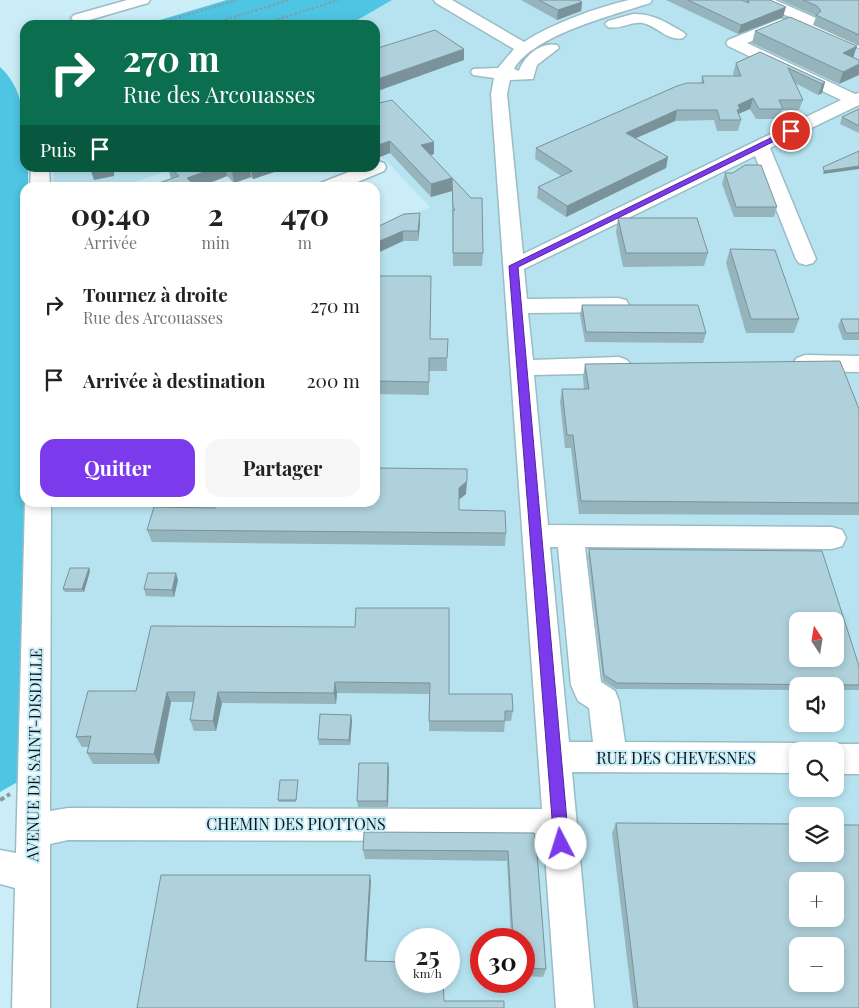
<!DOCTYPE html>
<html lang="fr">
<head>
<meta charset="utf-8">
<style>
	body { margin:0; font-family:"Playfair Display",serif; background:#f6f6f6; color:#222; height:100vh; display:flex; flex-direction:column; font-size:19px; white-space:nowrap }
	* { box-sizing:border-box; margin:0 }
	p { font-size:16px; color:#767676 }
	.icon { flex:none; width:28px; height:28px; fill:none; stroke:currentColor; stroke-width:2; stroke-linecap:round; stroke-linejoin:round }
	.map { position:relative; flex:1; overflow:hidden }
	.side { position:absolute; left:20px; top:182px; width:360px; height:325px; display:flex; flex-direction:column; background:#fff; border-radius:15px; box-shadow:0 2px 8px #0003 }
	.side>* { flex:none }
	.guide { position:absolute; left:20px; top:20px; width:360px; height:152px; border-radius:15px; box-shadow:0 2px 8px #0003; background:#0b6e4f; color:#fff; overflow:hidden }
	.needle { width:32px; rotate:348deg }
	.controls { position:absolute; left:789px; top:612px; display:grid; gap:10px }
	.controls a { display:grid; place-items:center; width:55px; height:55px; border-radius:10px; background:#fff; box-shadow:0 2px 8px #0003; font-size:25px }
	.speed { position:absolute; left:395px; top:928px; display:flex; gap:10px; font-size:25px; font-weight:700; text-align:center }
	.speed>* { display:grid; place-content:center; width:65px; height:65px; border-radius:50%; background:#fff; box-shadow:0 2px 8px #0003; line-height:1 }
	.speed small { font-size:12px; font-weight:400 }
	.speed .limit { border:8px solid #d22; background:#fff; color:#111 }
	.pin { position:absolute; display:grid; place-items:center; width:42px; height:42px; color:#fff; margin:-21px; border:2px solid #fff; border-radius:50%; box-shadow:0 1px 5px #0007 }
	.me { position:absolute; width:55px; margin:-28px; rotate:355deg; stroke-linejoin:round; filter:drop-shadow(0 0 4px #0008) }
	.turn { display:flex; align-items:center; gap:18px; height:105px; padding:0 20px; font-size:22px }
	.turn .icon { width:65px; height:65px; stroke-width:2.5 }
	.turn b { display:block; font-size:35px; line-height:42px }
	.then { display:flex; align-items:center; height:48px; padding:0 20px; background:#0003; gap:10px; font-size:19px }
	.eta { display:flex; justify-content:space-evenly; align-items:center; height:85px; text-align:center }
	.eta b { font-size:30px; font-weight:700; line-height:35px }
	.button { display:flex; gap:10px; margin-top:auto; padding:10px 20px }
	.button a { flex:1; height:58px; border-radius:15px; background:#7c3aed; color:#fff; font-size:20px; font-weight:700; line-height:58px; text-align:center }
	.button a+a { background:#f6f6f6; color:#222 }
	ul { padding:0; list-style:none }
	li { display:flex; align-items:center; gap:15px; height:75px; padding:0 20px }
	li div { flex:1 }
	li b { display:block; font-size:19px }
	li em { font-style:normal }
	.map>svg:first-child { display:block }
	.built { fill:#b7e3f0; fill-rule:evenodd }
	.green { fill:#4ec5e2 }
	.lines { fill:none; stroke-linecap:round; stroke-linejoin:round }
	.minor-casing { stroke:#9abcc5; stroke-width:3 }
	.path-far1 { stroke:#839ea5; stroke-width:2; stroke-dasharray:2.5 2; stroke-linecap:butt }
	.path { stroke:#839ea5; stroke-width:4; stroke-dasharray:5 3; stroke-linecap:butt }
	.minor { fill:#fff; fill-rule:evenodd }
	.wall { fill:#96b4bc }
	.shaded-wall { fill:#7a9299 }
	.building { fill:#afd1db; stroke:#7a9299; fill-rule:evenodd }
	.route { fill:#7c3aed; stroke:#51269a }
	.labels { text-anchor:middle; stroke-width:4; stroke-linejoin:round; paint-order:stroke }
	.near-street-label { font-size:16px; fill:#091619; stroke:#caedf7 }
</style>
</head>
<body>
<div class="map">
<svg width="859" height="1008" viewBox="0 0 859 1008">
	<rect width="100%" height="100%" fill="#caedf7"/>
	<!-- built -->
	<g class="built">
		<path d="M392,0H859V1008H31L38,503L375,502V233L430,207L375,149V25H349ZM798,621H835V659H798ZM798,686H835V724H798ZM798,751H835V789H798ZM798,816H835V854H798ZM798,881H835V919H798ZM406,939H449V981H406ZM481,939H524V981H481ZM798,946H835V984H798Z"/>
		<path d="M54,168H176L119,187L53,188Z"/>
	</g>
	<!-- green -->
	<g class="green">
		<path d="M227,0H392L349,25H143Z"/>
		<path d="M0,67C28,92 25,133 25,168H28V187L25,188V468L21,780L0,792Z"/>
	</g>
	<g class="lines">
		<!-- minor casing -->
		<g class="minor-casing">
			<g id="minor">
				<path d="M127,0H150L148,3L79,23L74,21L71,18L74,15Z"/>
				<path d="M434,0H452L524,42C551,24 598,7 629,0C636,0 645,0 652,0L650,3C614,15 533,35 514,69L519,71C523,57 541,41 557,45L559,48L537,65L533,79L510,80L507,94L523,254L841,100L728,46L726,43L728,40L780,19H790L793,22L790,25L747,43L855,94L859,93V105L770,148L816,259L813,263L806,265L799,263L796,259L755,156L524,269L527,299L618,298L626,300L629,305L626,310L618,312L528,313L533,360L619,357L627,360L631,365L627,370L619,373L534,375L548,525L832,527L842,530L846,538L842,546L832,549L585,547L601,682L615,691L619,701L625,742L798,743L809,747L811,751H798V773L572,772L594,1008H556L544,841L68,840L50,844V1008H12L15,888L0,884V850L16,853L25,502H51L50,811L68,808L542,809L491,94L494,78L473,75L471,72L473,69L498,68L514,49L436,3ZM550,547H558L571,685L578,701L589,708L593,742H569Z"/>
				<path d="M756,0H775L859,37V48L758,3Z"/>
				<path d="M633,14C652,13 667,23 683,32L686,35L683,38C668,42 657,26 643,23C631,21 620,30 608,27L605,24L608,21Z"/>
				<path d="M377,161L384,163L386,167L384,171L343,188H316L318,184L359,168H375V162Z"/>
				<path d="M31,168H49L50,188H30Z"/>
				<path d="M805,355L859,356V372L805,371L797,368L793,363L797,358Z"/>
				<path d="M835,744H859V774H835V751H822L824,748Z"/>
			</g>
		</g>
		<!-- path-far1 -->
		<g class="path-far1">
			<path d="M153,25L237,0"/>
			<path d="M208,25L289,0"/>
			<path d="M260,25L339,0"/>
		</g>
		<!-- path -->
		<path class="path" d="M0,800L10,794"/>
		<!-- minor -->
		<use href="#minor" class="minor"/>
	</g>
	<!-- wall -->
	<g class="wall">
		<path d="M521,0H579L582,2L581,11L557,20Z"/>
		<path d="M666,0H741L745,1L744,0H770L783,17L738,34Z"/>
		<path d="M780,0H859V46L813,25L816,17L814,15Z"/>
		<path d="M755,31L853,57L839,84L752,43Z"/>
		<path d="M760,52L825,82L822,93L818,95L795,83L803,100L799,110H782L779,119H756L750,109L738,114L741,120L738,131H717L714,120L675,121L636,138L668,157L666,168L566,217L537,198L538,187L561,176L535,159L536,148L701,83L702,76H734L733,73L736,63Z"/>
		<path d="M375,104L434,154L430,155L471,198L483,253L482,266H453L452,191L431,197L390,153Z"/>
		<path d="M859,109V133L840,124L842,117Z"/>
		<path d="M168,168H286L253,179L251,177L234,183L227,176L197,188H151L150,186L171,179Z"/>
		<path d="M725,173H733L777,207L774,217H734L722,184Z"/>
		<path d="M420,213V224L418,241H403L375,254Z"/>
		<path d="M618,218L708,253L704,266L623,267L616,232Z"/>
		<path d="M730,249L799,319L794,333H746L726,263Z"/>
		<path d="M375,297L430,339L447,358V371H429V395L375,394Z"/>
		<path d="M582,305L706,333L703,343L585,342L580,315Z"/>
		<path d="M841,319H859V340H843L838,326Z"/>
		<path d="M585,364L859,409V515L579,514L571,448H565L560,402L562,389H584L583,377Z"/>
		<path d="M466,494L459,500V510L506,533L505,546L152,542L147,530L215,508Z"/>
		<path d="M589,549L859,666V690H835V686H798V690L616,689L603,681L588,556Z"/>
		<path d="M89,568L90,571L84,592H65L63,589Z"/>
		<path d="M178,580L174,597L146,596L144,589Z"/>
		<path d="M355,627L449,694L513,711L511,721H505L504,732L429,731V694L337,693L336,704L222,703L216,731H194L190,720L193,702H171L159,764H93L87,753L89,747H82L76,737L136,691Z"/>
		<path d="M352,721L350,745H319L318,739Z"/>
		<path d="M388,763V807H358L357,801Z"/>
		<path d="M298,780V783L296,802H279L278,800Z"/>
		<path d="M616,823L859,1008H633L612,833Z"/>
		<path d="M534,833L546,969L543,977L524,976V939H511L507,861L365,859L363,850Z"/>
	</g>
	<!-- shaded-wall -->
	<g class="shaded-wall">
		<path d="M582,2L581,11L557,20L558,10Z"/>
		<path d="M786,7L783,17L738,34L741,25Z"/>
		<path d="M857,46L853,58L843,53Z"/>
		<path d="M464,49V60L375,92V80Z"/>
		<path d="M859,64V75L839,84L843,72Z"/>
		<path d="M825,82L822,93L818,95L822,84Z"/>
		<path d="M753,98L750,109L738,114L734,120L738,105Z"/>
		<path d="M677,110L675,121L625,143L626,133Z"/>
		<path d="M390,141V153L375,159V146Z"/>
		<path d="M434,142V154L421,158V145Z"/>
		<path d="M668,157L666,168L566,217L567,206Z"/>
		<path d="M859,166V169L823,174L824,171Z"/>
		<path d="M90,168H114V176L94,180Z"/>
		<path d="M215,168H225L227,176L197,188L187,178Z"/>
		<path d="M241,168H249L251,177L234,183L232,171Z"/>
		<path d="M251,168H286L253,179Z"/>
		<path d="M346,168H353L346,170Z"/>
		<path d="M452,178V191L431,197V184Z"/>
		<path d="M420,213V224L418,241V231Z"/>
		<path d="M403,231V241L375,254V243Z"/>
		<path d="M467,481L466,494L458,500L459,488Z"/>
		<path d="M89,568L90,571L84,592L82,589Z"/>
		<path d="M176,573L178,580L174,597L172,590Z"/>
		<path d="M335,682L337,693L336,704L334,693Z"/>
		<path d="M167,692L171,702L159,764L154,754Z"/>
		<path d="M218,692L222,703L216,731L213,721Z"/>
		<path d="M351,715L352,721L350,745L349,740Z"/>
		<path d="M388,763L389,769L388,807L387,801Z"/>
		<path d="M370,875L371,882L366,968L365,961Z"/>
	</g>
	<!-- building -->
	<g class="building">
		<path d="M539,0H579L582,2L558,10Z"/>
		<path d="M688,0H741L749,3L748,0H770L786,7L741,25Z"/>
		<path d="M803,0H859V35L816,15L821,11L817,6Z"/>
		<path d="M790,17L857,46L843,53L859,60V64L843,72L755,31Z"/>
		<path d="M435,30L464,49L375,80V49Z"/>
		<path d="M760,52L825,82L822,84L788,68L803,100H779L783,109H759L753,98L738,105L740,109L737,110L741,120H720L717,110H677L626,133L668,157L567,206L538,187L572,171L536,148L677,86L687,83H704L702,76H741L736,63Z"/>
		<path d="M392,100L434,142L421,145L471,198H482L483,253H453V210H455L453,207L452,178L431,184L390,141L375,146V104Z"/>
		<path d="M859,109V126L842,117Z"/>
		<path d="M859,151V166L824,171L823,167Z"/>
		<path d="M745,165H761L777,207H736L725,173H733Z"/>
		<path d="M170,168H215L187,178L197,188H152L150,186L179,176Z"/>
		<path d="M229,168H241L232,171Z"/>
		<path d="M420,213L418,231H403L375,243V228L404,214Z"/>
		<path d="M618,218H697L708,253H626Z"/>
		<path d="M730,249L775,250L799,319H751Z"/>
		<path d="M377,276H431L430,339H448L447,358H429V382L375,381V297Z"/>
		<path d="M582,305H698L706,333L586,332Z"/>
		<path d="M841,319H859V333H846Z"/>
		<path d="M840,361L859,409V503L581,501L573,435H567L562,389H589L585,364Z"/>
		<path d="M375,468L467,469V481L459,488V510L505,511L506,533L147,530L154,507L215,508L216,502H375Z"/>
		<path d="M589,549L822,551L859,666V685L617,683L604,675ZM798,621H835V659H798Z"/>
		<path d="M70,568H89L82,589H63Z"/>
		<path d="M148,573H176L172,590L144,589Z"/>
		<path d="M356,608H449V694H512L513,711H505V721H429L430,683L335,682L334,693L218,692L213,721L190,720L195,692H167L154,754L87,753L91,736L76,737L88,691H136L151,626L355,627Z"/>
		<path d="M320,714L351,715L349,740L318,739Z"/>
		<path d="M359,763H388L387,801H357Z"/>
		<path d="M280,780H298L296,800H278Z"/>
		<path d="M616,823L798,824V854H835V825H859V1008H638ZM798,881H835V919H798ZM798,946H835V984H798Z"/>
		<path d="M364,832L534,833L536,840L546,969L524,968V939H513L508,851L363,850Z"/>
		<path d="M161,875H370L365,961L406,962V981H443L444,1001H504V1008H137Z"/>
	</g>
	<!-- route -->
	<path class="route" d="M789,129L795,131L518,267L569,844L566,849L561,851L556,849L554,844L509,266Z"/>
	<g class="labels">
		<!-- near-street labels -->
		<g class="near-street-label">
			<text transform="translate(34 755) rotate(-89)" y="6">AVENUE DE SAINT-DISDILLE</text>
			<text x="676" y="764">RUE DES CHEVESNES</text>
			<text x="296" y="830">CHEMIN DES PIOTTONS</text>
		</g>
	</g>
</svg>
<div class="controls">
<a><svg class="needle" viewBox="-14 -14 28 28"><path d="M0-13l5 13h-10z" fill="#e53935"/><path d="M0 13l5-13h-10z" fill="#767676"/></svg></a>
<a><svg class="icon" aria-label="sound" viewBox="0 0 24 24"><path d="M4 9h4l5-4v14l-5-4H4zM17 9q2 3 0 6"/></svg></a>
<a><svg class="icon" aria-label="search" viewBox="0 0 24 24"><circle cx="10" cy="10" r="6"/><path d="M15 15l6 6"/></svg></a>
<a><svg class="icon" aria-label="layers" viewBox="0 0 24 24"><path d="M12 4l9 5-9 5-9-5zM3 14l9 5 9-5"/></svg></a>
<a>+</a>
<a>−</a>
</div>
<div class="speed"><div>25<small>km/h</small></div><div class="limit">30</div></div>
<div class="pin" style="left:791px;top:131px;background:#d93025"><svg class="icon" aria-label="arrive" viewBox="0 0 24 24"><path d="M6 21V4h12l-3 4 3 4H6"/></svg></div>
<svg class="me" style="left:561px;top:844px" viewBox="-20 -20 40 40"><circle r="19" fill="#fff"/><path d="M0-13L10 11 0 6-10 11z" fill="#7c3aed"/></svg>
<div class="guide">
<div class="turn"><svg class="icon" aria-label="right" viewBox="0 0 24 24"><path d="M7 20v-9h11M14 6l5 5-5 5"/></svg><div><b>270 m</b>Rue des Arcouasses</div></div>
<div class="then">Puis<svg class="icon" aria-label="arrive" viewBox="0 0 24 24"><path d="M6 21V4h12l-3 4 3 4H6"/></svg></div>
</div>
<section class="side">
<div class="eta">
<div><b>09:40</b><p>Arrivée</p></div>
<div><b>2</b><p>min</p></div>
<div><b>470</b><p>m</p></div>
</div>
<ul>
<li><svg class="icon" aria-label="right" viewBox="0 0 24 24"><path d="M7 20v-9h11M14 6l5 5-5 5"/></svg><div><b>Tournez à droite</b><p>Rue des Arcouasses</p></div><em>270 m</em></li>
<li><svg class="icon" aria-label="arrive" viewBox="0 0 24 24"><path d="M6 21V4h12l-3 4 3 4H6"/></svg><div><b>Arrivée à destination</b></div><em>200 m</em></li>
</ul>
<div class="button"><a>Quitter</a><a>Partager</a></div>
</section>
</div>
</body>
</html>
